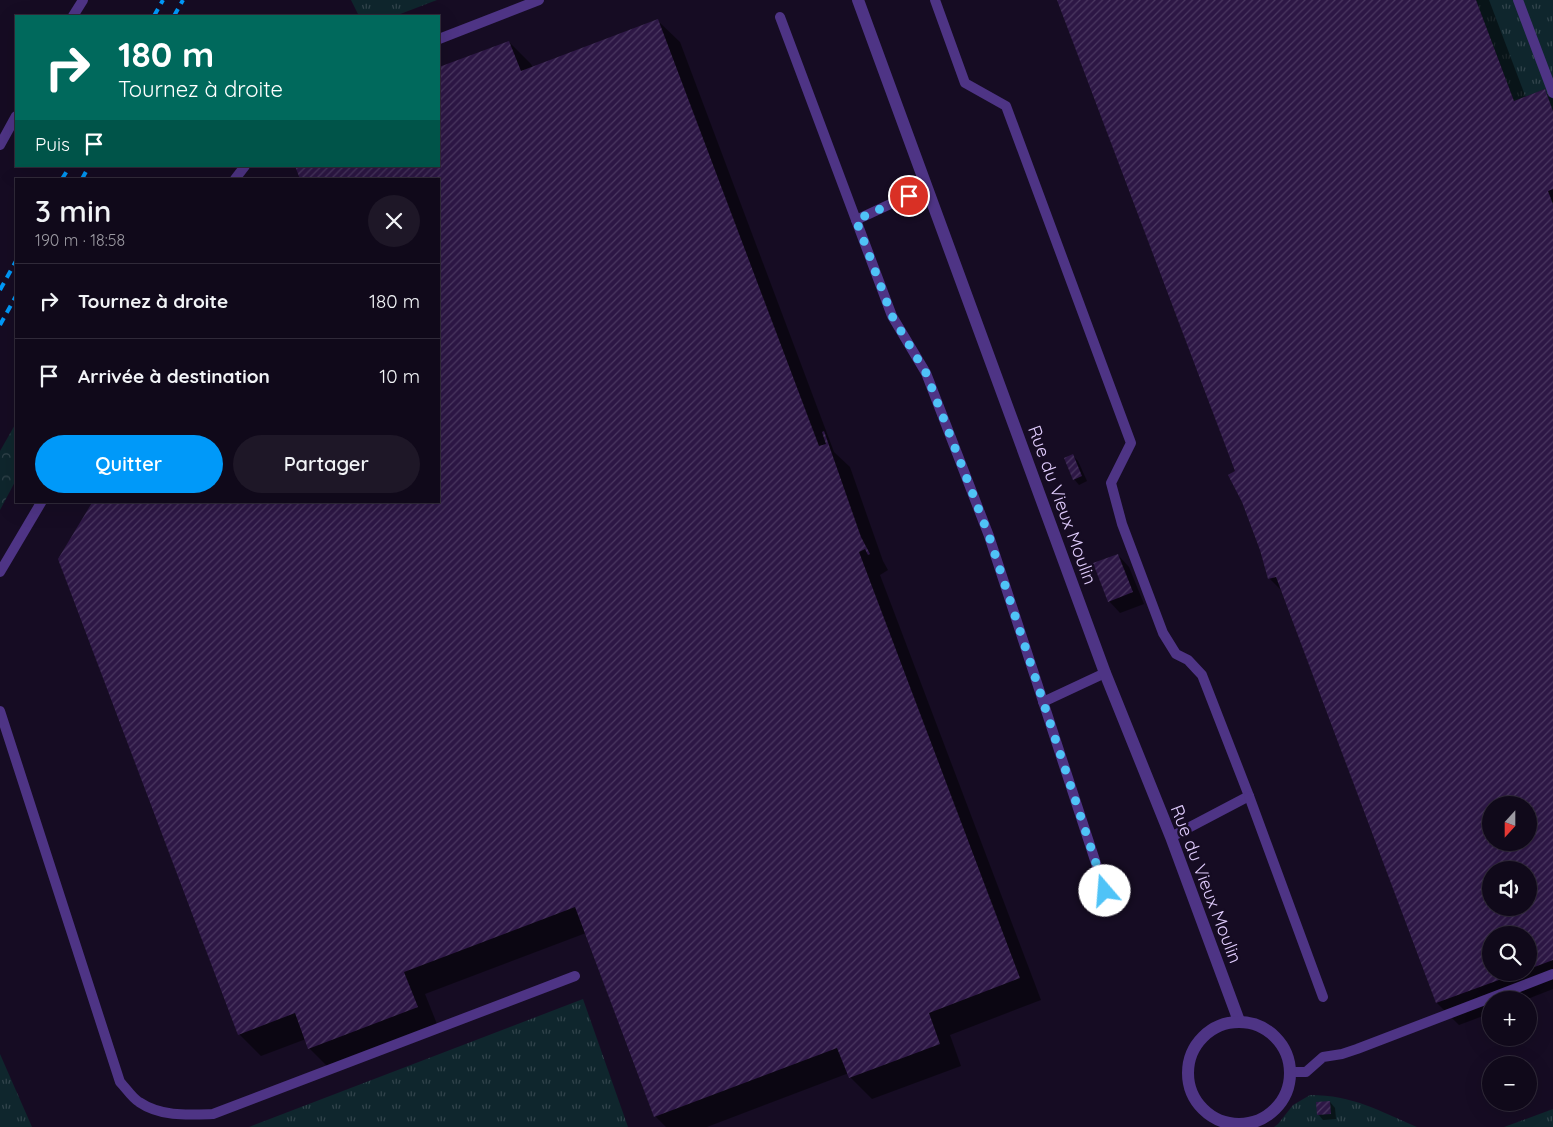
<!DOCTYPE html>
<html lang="fr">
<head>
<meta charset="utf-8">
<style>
	body { margin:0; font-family:Quicksand,sans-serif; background:#1e1727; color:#f1f3f6; height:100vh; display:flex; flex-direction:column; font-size:19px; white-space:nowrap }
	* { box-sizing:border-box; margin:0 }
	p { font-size:16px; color:#9c9aa2 }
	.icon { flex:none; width:28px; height:28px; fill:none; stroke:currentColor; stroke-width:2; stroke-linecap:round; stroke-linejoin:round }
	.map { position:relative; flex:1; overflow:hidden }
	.panel { position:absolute; left:15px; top:178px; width:425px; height:325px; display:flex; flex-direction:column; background:#10091a; border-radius:0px; box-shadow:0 5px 20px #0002,0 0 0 1px #302a39 }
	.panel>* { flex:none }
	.hud { position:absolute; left:15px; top:15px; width:425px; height:152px; border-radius:0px; box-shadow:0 5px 20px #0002,0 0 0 1px #302a39; background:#00695c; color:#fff; overflow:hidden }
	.needle { width:32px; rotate:201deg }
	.tools { position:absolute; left:1482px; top:796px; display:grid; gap:10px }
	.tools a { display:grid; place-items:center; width:55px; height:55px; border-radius:50%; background:#10091a; box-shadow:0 5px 20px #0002,0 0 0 1px #302a39; font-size:25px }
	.pin { position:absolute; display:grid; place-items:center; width:42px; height:42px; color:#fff; margin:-21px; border:2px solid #fff; border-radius:50%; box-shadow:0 1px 5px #0007 }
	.me { position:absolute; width:55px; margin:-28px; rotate:342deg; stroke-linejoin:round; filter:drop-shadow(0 0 4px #0008) }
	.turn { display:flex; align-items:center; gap:18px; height:105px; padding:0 20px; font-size:22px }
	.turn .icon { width:65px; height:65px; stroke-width:2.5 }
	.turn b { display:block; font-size:35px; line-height:42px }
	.then { display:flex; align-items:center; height:48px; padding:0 20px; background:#0003; gap:10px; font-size:19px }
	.round { display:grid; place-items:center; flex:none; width:52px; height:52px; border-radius:26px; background:#1e1727 }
	.head { display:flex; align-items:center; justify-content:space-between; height:85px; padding:0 20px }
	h1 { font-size:30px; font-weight:600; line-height:38px }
	.action { display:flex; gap:10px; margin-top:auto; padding:10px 20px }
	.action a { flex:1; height:58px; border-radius:30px; background:#0099f9; color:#fff; font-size:20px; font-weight:600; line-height:58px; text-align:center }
	.action a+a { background:#1e1727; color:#f1f3f6 }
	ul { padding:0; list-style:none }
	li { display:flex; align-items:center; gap:15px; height:75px; padding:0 20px; border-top:1px solid #302a39 }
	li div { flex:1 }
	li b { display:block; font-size:19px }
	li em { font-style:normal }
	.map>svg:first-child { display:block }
	.grass { fill:url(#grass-tufts) }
	.forest { fill:url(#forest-crowns) }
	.shadow { fill:#0007; fill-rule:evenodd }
	.building { fill:url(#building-hatch); fill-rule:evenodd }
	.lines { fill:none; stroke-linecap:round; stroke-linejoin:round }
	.lane { stroke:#4e3485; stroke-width:10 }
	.street { stroke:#4e3485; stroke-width:12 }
	.rail { stroke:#0099f9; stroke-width:4; stroke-dasharray:8 6; stroke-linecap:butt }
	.route { stroke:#4fc3f7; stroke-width:9; stroke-dasharray:0 16.2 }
	.labels { text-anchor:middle; stroke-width:5; stroke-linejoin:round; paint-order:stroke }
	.street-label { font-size:18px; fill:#e2ceff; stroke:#160c23 }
</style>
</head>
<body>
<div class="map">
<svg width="1553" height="1127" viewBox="0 0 1553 1127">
	<defs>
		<pattern id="grass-tufts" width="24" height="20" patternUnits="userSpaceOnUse" patternTransform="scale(1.25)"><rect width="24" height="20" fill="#0f262d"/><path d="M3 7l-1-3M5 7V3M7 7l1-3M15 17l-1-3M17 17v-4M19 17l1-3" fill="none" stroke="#32444c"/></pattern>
		<pattern id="forest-crowns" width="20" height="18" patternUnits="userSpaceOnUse" patternTransform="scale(1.25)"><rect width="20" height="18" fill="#0f262d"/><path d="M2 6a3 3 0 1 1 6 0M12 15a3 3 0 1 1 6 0" fill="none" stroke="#32444c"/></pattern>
		<pattern id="building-hatch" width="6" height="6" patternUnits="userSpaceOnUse" patternTransform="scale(1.25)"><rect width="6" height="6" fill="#2d1745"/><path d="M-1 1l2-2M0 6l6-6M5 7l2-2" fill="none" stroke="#4b3861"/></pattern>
	</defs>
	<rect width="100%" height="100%" fill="#160c23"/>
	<!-- grass -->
	<g class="grass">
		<path d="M351,0H437L395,16H359Z"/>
		<path d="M1476,0H1553V111L1545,89L1514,101Z"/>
		<path d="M583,999L628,1127H249Z"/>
		<path d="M0,1054L32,1127H0Z"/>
		<path d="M1310,1095C1353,1095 1379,1111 1417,1127H1274L1278,1124L1293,1105Z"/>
		<path d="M1553,1109V1127H1504Z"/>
	</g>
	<!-- forest -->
	<path class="forest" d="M16,423V480L0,510V451Z"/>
	<!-- shadow -->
	<g class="shadow">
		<path d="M1058,0H1489L1526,98L1544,91L1553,99V989L1525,1000H1491V1013L1459,1025L1437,1003L1282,591L1269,578L1237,471ZM1491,805H1529V842H1491ZM1491,870H1529V908H1491ZM1491,935H1529V972H1491Z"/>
		<path d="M658,21L680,42L834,452L850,467L883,561L888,570L880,575L1041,1000L950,1035L961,1066L872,1099L850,1077L849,1073L707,1127H666L655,1116L586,933L425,994L439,1029L331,1070L309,1048L306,1039L261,1056L239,1034L439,501V68L509,42L531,64L533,68Z"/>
		<path d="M1073,456L1078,461L1087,481L1079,485L1074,479Z"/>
		<path d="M1118,555L1129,567L1144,604L1120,613L1109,601Z"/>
		<path d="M1330,1102L1335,1108L1336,1119L1323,1120L1318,1114Z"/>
	</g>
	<!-- building -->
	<g class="building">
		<path d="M1057,0H1476L1514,101L1545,89L1553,111V189L1548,191L1553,204V960L1529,969V935H1491V972L1518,973L1436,1003L1276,577L1268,579L1260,550L1242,502L1228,475L1235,471ZM1491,805H1529V842H1491ZM1491,870H1529V908H1491Z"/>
		<path d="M658,19L819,446L826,444L822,432L824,431L861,537L870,554L868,555L865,549L859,552L1020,978L929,1013L940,1044L849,1078L837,1048L654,1117L575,907L404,972L418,1007L308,1049L295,1013L238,1035L58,559L93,501H439V179H300L295,166H439V67L509,41L521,71Z"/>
		<path d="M1073,454L1082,476L1073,480L1064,458Z"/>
		<path d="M1118,554L1133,592L1108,602L1093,563Z"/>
		<path d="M1330,1101L1331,1114L1317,1115L1316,1102Z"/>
	</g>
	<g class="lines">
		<!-- lane -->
		<g class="lane">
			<path d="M935,0L965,83L1006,106L1131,443L1111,483L1122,524L1163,633L1176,654L1188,660L1202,675L1249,796L1171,837"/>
			<path d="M1518,0L1553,93"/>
			<path d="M73,16L83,0"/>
			<path d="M780,17L892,316L926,373L989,536L1105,891"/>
			<path d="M439,39L539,0"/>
			<path d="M0,145L16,116"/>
			<path d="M235,179L245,166"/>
			<path d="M856,220L927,187"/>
			<path d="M0,572L42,501"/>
			<path d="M1043,702L1105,673"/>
			<path d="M0,711L120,1082C126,1088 132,1098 139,1102C161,1117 188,1115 213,1114L575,976"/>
			<path d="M1249,796L1323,997"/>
			<path d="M1291,1072H1306L1323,1057L1342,1054L1357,1049L1553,974"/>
		</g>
		<!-- street -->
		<g class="street">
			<path d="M858,0L1105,673L1171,837L1239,1021"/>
			<circle cx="1239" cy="1073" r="51"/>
		</g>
		<!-- rail -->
		<g class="rail">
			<path d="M154,16L163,0"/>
			<path d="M174,16L183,0"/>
			<path d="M62,179L70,166"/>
			<path d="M82,179L89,166"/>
			<path d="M0,290L16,261"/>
			<path d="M0,325L16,296"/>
		</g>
	</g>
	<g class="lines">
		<!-- route -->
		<path class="route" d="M909,196L856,220L892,316L926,373L989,536L1105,891"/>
	</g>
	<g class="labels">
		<!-- street labels -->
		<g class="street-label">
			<text transform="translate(1062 505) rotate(70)" y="6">Rue du Vieux Moulin</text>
			<text transform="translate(1206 884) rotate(69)" y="6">Rue du Vieux Moulin</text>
		</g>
	</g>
</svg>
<div class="tools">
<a><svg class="needle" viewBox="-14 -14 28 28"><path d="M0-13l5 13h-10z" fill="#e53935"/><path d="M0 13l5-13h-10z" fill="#9c9aa2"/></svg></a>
<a><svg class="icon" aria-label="sound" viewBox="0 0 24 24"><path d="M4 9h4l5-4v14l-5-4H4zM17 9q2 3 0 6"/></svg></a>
<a><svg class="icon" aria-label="search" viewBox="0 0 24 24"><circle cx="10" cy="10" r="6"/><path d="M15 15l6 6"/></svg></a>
<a>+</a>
<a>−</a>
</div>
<div class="pin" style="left:909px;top:196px;background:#d93025"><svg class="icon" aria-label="arrive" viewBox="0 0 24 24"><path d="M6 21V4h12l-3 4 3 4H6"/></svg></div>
<svg class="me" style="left:1105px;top:891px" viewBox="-20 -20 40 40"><circle r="19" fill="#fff"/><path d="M0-13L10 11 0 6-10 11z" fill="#4fc3f7"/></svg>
<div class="hud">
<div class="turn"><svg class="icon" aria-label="right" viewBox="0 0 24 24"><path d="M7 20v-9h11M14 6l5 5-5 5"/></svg><div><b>180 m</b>Tournez à droite</div></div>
<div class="then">Puis<svg class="icon" aria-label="arrive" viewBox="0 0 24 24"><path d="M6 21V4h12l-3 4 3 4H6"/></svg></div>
</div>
<section class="panel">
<div class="head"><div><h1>3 min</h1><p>190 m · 18:58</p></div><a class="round"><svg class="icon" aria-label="close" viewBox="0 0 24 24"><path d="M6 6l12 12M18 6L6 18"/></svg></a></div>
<ul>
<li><svg class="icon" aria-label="right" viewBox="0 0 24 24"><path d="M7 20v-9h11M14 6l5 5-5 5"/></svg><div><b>Tournez à droite</b></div><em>180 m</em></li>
<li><svg class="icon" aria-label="arrive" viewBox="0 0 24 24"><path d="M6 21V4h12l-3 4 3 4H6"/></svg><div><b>Arrivée à destination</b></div><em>10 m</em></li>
</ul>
<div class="action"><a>Quitter</a><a>Partager</a></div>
</section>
</div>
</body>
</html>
